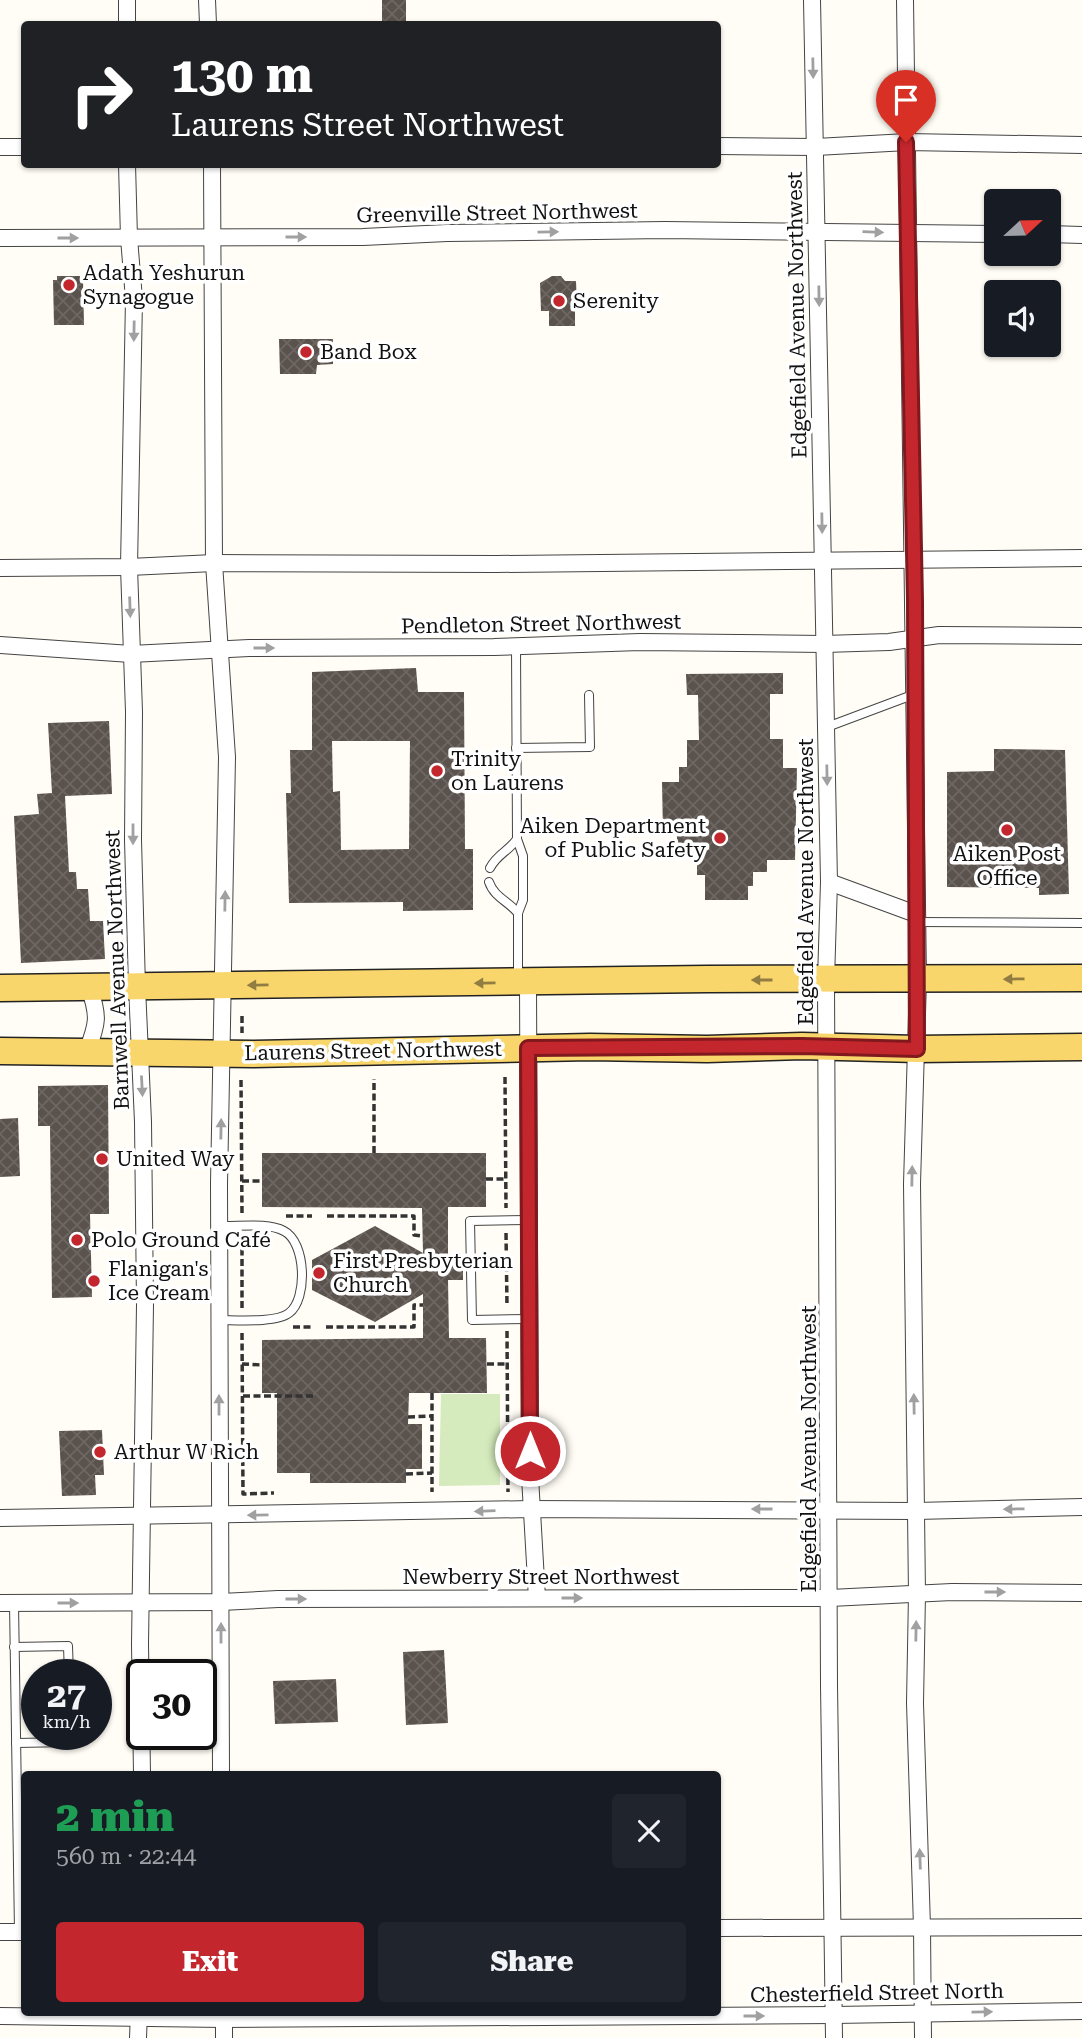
<!DOCTYPE html>
<html lang="en">
<head>
<meta charset="utf-8">
<style>
	body { margin:0; font-family:"Roboto Serif",serif; background:#20242c; color:#f1f3f6; height:100vh; display:flex; flex-direction:column; font-size:26px; white-space:nowrap }
	* { box-sizing:border-box; margin:0 }
	p { font-size:23px; color:#9ea1a6 }
	.icon { flex:none; width:38px; height:38px; fill:none; stroke:currentColor; stroke-width:2; stroke-linecap:round; stroke-linejoin:round }
	.map { position:relative; flex:1; overflow:hidden }
	.sheet { position:absolute; left:21px; top:1771px; width:700px; height:245px; display:flex; flex-direction:column; background:#171b24; border-radius:7px; box-shadow:0 2px 5px #0004 }
	.sheet>* { flex:none }
	.banner { position:absolute; left:21px; top:21px; width:700px; height:147px; border-radius:7px; box-shadow:0 2px 5px #0004; background:#202124; color:#fff; overflow:hidden }
	.needle { width:46px; rotate:68deg }
	.tools { position:absolute; left:984px; top:189px; display:grid; gap:14px }
	.tools a { display:grid; place-items:center; width:77px; height:77px; border-radius:7px; background:#171b24; box-shadow:0 2px 5px #0004; font-size:35px }
	.speed { position:absolute; left:21px; top:1659px; display:flex; gap:14px; font-size:35px; font-weight:700; text-align:center }
	.speed>* { display:grid; place-content:center; width:91px; height:91px; border-radius:50%; background:#171b24; box-shadow:0 2px 5px #0004; line-height:1 }
	.speed small { font-size:18px; font-weight:400 }
	.speed .limit { border:4px solid #111; border-radius:10px; background:#fff; color:#111 }
	.pin { position:absolute; display:grid; place-items:center; width:60px; height:60px; color:#fff; margin:-72px -30px; border-radius:50% 50% 50% 0; rotate:-45deg; box-shadow:0 0 7px #0007 }
	.pin .icon { rotate:45deg }
	.me { position:absolute; width:77px; margin:-38px; rotate:0deg; stroke-linejoin:round; filter:drop-shadow(0 0 5px #0008) }
	.turn { display:flex; align-items:center; gap:24px; height:147px; padding:0 35px; font-size:32px }
	.turn .icon { width:91px; height:91px; stroke-width:2.5 }
	.turn b { display:block; font-size:49px; line-height:60px }
	.round { display:grid; place-items:center; flex:none; width:74px; height:74px; border-radius:7px; background:#20242c }
	.head { display:flex; align-items:center; justify-content:space-between; height:119px; padding:0 35px }
	h1 { font-size:42px; font-weight:800; line-height:52px; color:#1e9e55 }
	.cta { display:flex; gap:14px; margin-top:auto; padding:14px 35px }
	.cta a { flex:1; height:80px; border-radius:7px; background:#c4262e; color:#fff; font-size:28px; font-weight:800; line-height:80px; text-align:center }
	.cta a+a { background:#20242c; color:#f1f3f6 }
	.map>svg:first-child { display:block }
	.park { fill:#d5ebbd }
	.building { fill:url(#building-cross-hatch); fill-rule:evenodd }
	.lines { fill:none; stroke-linecap:round; stroke-linejoin:round }
	.lane-casing { stroke:#444; stroke-width:10 }
	.street-casing { stroke:#444; stroke-width:18 }
	.primary-casing { stroke:#222; stroke-width:29 }
	.path { stroke:#333; stroke-width:3.5; stroke-dasharray:7 3.5; stroke-linecap:butt }
	.lane { stroke:#fff; stroke-width:8 }
	.street { stroke:#fff; stroke-width:16 }
	.primary { stroke:#f9d66b; stroke-width:26 }
	.oneway { fill:#a0a0a0 }
	.oneway2 { fill:#917d42 }
	.route-casing { stroke:#7f191e; stroke-width:18 }
	.route { stroke:#c4262e; stroke-width:12 }
	.poi-dot { fill:#c4262e; stroke:#fff; stroke-width:2.5 }
	.labels { text-anchor:middle; stroke-width:7; stroke-linejoin:round; paint-order:stroke }
	.street-label { font-size:21px; fill:#111; stroke:#fff }
	.poi-label { font-size:21px; fill:#111; stroke:#fff; text-anchor:start }
</style>
</head>
<body>
<div class="map">
<svg width="1082" height="2038" viewBox="0 0 1082 2038">
	<defs>
		<pattern id="building-cross-hatch" width="8" height="8" patternUnits="userSpaceOnUse" patternTransform="scale(1.75)"><rect width="8" height="8" fill="#5a524d"/><path d="M0 0l8 8M0 8l8-8" fill="none" stroke="#6d6662"/></pattern>
	</defs>
	<rect width="100%" height="100%" fill="#fffdf5"/>
	<!-- park -->
	<path class="park" d="M441,1394H500V1485L439,1486Z"/>
	<!-- building -->
	<g class="building">
		<rect x="382" y="0" width="24" height="23"/>
		<path d="M57,276H80V280H83L84,325H54L53,280H57Z"/>
		<path d="M552,276H561L565,281H576L577,308H575V326H549V311H541L540,283Z"/>
		<path d="M279,339H333V364L317,365L316,374H280Z"/>
		<path d="M416,668L418,692H464L465,849H473V910L403,911V902L289,903L286,793H291L290,750H312V672ZM332,741H410L409,849L341,850L340,791L333,792Z"/>
		<path d="M783,673V694H770V739H783V768H797L795,860H767V872H753V886H748V900H705V875H697V856H677V833L663,834L662,782H679V767H687V740H699L698,695H687L686,674Z"/>
		<path d="M109,721L112,794L65,796L69,872H76L77,889H88L90,921H103L105,959L21,963L14,816L39,814L37,794L52,793L48,723Z"/>
		<path d="M994,749L1065,750L1069,894L1039,895V888L947,887V772L994,771Z"/>
		<path d="M108,1085L109,1214H90L92,1297L52,1298L50,1126H38V1086Z"/>
		<path d="M18,1118L20,1176L0,1177V1119Z"/>
		<path d="M262,1153H486V1207H448V1265L463,1264V1280H448L449,1338H486L487,1393H409L408,1424H422V1469H406V1483H310V1473H277V1393H262V1340L423,1338V1294L375,1322L312,1290V1260L375,1226L423,1253L422,1208L262,1207Z"/>
		<path d="M102,1430L104,1475H95L96,1495L62,1496L59,1431Z"/>
		<path d="M444,1650L448,1723L406,1725L403,1652Z"/>
		<path d="M336,1679L338,1722L275,1724L273,1681Z"/>
	</g>
	<g class="lines">
		<!-- lane casing -->
		<g class="lane-casing">
			<g id="lane">
				<path d="M516,646L517,839L523,856V900L518,913V977"/>
				<path d="M827,727L915,694"/>
				<path d="M516,748L590,747L589,695"/>
				<path d="M490,868C497,854 509,851 517,839"/>
				<path d="M489,882C494,897 508,901 518,913"/>
				<path d="M917,922L1082,923"/>
				<path d="M529,1220L470,1221L472,1320L529,1319"/>
				<path d="M219,1226C238,1227 267,1222 284,1231C306,1242 308,1299 289,1313C277,1323 236,1320 219,1320"/>
				<path d="M14,1603L19,1932"/>
				<path d="M14,1647L68,1646L69,1675"/>
				<path d="M16,1743L70,1742V1734"/>
			</g>
		</g>
		<!-- street casing -->
		<g class="street-casing">
			<g id="street">
				<path d="M207,0L208,24"/>
				<path d="M812,0L829,882L826,980L829,1685L834,2038"/>
				<path d="M905,0L918,980L912,1184L917,1594L915,1703L922,1927L923,2038"/>
				<path d="M127,24V0"/>
				<path d="M718,146L816,147L907,142L1082,145"/>
				<path d="M0,147H24"/>
				<path d="M127,164L129,238L134,299L129,567L134,712L133,840L137,987L143,1122L145,1305L140,1644L142,1774"/>
				<path d="M212,164L214,563L227,757L219,1184L221,1774"/>
				<path d="M1048,234L1082,235"/>
				<path d="M0,238L363,237L447,233L665,230L996,234"/>
				<path d="M0,568L129,567L214,563L496,564L1082,558"/>
				<path d="M0,645L131,654L249,648L494,647L640,642L824,644L889,642L939,635L1082,636"/>
				<path d="M829,882L916,914"/>
				<path d="M528,983L530,1477L537,1598"/>
				<path d="M87,1051C98,1023 99,1016 89,987"/>
				<path d="M0,1518L531,1509L916,1511L1082,1507"/>
				<path d="M0,1603L221,1602L278,1599L830,1598L952,1592L1082,1593"/>
				<path d="M718,1928L1082,1927"/>
				<path d="M0,1932H24"/>
				<path d="M224,2012V2038"/>
				<path d="M0,2016L224,2019L834,2015L1082,2011"/>
				<path d="M138,2038L139,2012"/>
			</g>
		</g>
		<!-- primary casing -->
		<g class="primary-casing">
			<g id="primary">
				<path d="M0,988L707,979L1082,978"/>
				<path d="M0,1051L253,1054L590,1047L707,1049L802,1046L917,1049L1082,1047"/>
			</g>
		</g>
		<!-- path -->
		<g class="path">
			<path d="M242,1016V1033"/>
			<path d="M505,1077L506,1208"/>
			<path d="M241,1080L242,1213"/>
			<path d="M374,1153V1079"/>
			<path d="M486,1179H506"/>
			<path d="M242,1181H262"/>
			<path d="M286,1216H312"/>
			<path d="M327,1216H414V1235L423,1236"/>
			<path d="M506,1233L507,1306"/>
			<path d="M242,1238V1308"/>
			<path d="M293,1327H312"/>
			<path d="M326,1327H414V1305H423"/>
			<path d="M507,1331L508,1492"/>
			<path d="M242,1333L243,1494L274,1493"/>
			<path d="M242,1364L262,1365"/>
			<path d="M487,1364H507"/>
			<path d="M432,1393V1492"/>
			<path d="M243,1396H314"/>
			<path d="M408,1417L432,1416"/>
			<path d="M406,1474L432,1473"/>
		</g>
		<!-- lane -->
		<use href="#lane" class="lane"/>
		<!-- street -->
		<use href="#street" class="street"/>
		<!-- primary -->
		<use href="#primary" class="primary"/>
	</g>
	<!-- one-way arrows -->
	<defs><path id="oneway-solid" d="M-6-.8H1V-3.2L6.5 0L1 3.2V.8H-6Z" transform="scale(1.75)"/></defs>
	<g class="oneway">
		<use href="#oneway-solid" transform="translate(813 68) rotate(89)"/>
		<use href="#oneway-solid" transform="translate(548 232) rotate(-1)"/>
		<use href="#oneway-solid" transform="translate(873 232) rotate(2)"/>
		<use href="#oneway-solid" transform="translate(296 237)"/>
		<use href="#oneway-solid" transform="translate(68 238)"/>
		<use href="#oneway-solid" transform="translate(819 296) rotate(89)"/>
		<use href="#oneway-solid" transform="translate(134 331) rotate(91)"/>
		<use href="#oneway-solid" transform="translate(822 523) rotate(89)"/>
		<use href="#oneway-solid" transform="translate(130 607) rotate(88)"/>
		<use href="#oneway-solid" transform="translate(264 648)"/>
		<use href="#oneway-solid" transform="translate(827 775) rotate(89)"/>
		<use href="#oneway-solid" transform="translate(133 834) rotate(90)"/>
		<use href="#oneway-solid" transform="translate(225 901) rotate(-89)"/>
		<use href="#oneway-solid" transform="translate(142 1086) rotate(87)"/>
		<use href="#oneway-solid" transform="translate(221 1129) rotate(-89)"/>
		<use href="#oneway-solid" transform="translate(912 1176) rotate(-89)"/>
		<use href="#oneway-solid" transform="translate(914 1404) rotate(-91)"/>
		<use href="#oneway-solid" transform="translate(219 1405) rotate(-90)"/>
		<use href="#oneway-solid" transform="translate(762 1509) rotate(180)"/>
		<use href="#oneway-solid" transform="translate(1014 1509) rotate(179)"/>
		<use href="#oneway-solid" transform="translate(485 1511) rotate(178)"/>
		<use href="#oneway-solid" transform="translate(258 1515) rotate(179)"/>
		<use href="#oneway-solid" transform="translate(995 1592)"/>
		<use href="#oneway-solid" transform="translate(572 1598)"/>
		<use href="#oneway-solid" transform="translate(296 1599)"/>
		<use href="#oneway-solid" transform="translate(68 1603)"/>
		<use href="#oneway-solid" transform="translate(916 1631) rotate(-89)"/>
		<use href="#oneway-solid" transform="translate(221 1633) rotate(-90)"/>
		<use href="#oneway-solid" transform="translate(920 1859) rotate(-92)"/>
		<use href="#oneway-solid" transform="translate(982 2012) rotate(-1)"/>
		<use href="#oneway-solid" transform="translate(754 2016)"/>
	</g>
	<g class="oneway2">
		<use href="#oneway-solid" transform="translate(1014 979) rotate(179)"/>
		<use href="#oneway-solid" transform="translate(762 980) rotate(-180)"/>
		<use href="#oneway-solid" transform="translate(485 983) rotate(179)"/>
		<use href="#oneway-solid" transform="translate(258 985) rotate(179)"/>
	</g>
	<g class="lines">
		<!-- route casing -->
		<g class="route-casing">
			<path id="route" d="M530,1451L528,1048L802,1046L917,1049L915,601L906,142"/>
		</g>
		<!-- route -->
		<use href="#route" class="route"/>
	</g>
	<!-- markers -->
	<g class="poi-dot">
		<circle cx="69" cy="285" r="7"/>
		<circle cx="559" cy="301" r="7"/>
		<circle cx="306" cy="352" r="7"/>
		<circle cx="437" cy="771" r="7"/>
		<circle cx="1007" cy="830" r="7"/>
		<circle cx="720" cy="838" r="7"/>
		<circle cx="102" cy="1159" r="7"/>
		<circle cx="77" cy="1240" r="7"/>
		<circle cx="319" cy="1273" r="7"/>
		<circle cx="94" cy="1281" r="7"/>
		<circle cx="100" cy="1452" r="7"/>
	</g>
	<g class="labels">
		<!-- street labels -->
		<g class="street-label">
			<text transform="translate(497 213) rotate(-1)" y="7">Greenville Street Northwest</text>
			<text transform="translate(797 315) rotate(-91)" y="7">Edgefield Avenue Northwest</text>
			<text transform="translate(541 624) rotate(-1)" y="7">Pendleton Street Northwest</text>
			<text transform="translate(806 882) rotate(-90)" y="7">Edgefield Avenue Northwest</text>
			<text transform="translate(117 970) rotate(-92)" y="7">Barnwell Avenue Northwest</text>
			<text transform="translate(373 1051) rotate(-1)" y="7">Laurens Street Northwest</text>
			<text transform="translate(809 1449) rotate(-90)" y="7">Edgefield Avenue Northwest</text>
			<text x="541" y="1584">Newberry Street Northwest</text>
			<text transform="translate(877 1993) rotate(-1)" y="7">Chesterfield Street North</text>
		</g>
		<!-- poi labels -->
		<g class="poi-label">
			<text x="83" y="280">Adath Yeshurun<tspan x="83" dy="24">Synagogue</tspan></text>
			<text x="573" y="308">Serenity</text>
			<text x="320" y="359">Band Box</text>
			<text x="451" y="766">Trinity<tspan x="451" dy="24">on Laurens</tspan></text>
			<text x="706" y="833" text-anchor="end">Aiken Department<tspan x="706" dy="24">of Public Safety</tspan></text>
			<text x="1007" y="861" text-anchor="middle">Aiken Post<tspan x="1007" dy="24">Office</tspan></text>
			<text x="116" y="1166">United Way</text>
			<text x="91" y="1247">Polo Ground Café</text>
			<text x="333" y="1268">First Presbyterian<tspan x="333" dy="24">Church</tspan></text>
			<text x="108" y="1276">Flanigan's<tspan x="108" dy="24">Ice Cream</tspan></text>
			<text x="114" y="1459">Arthur W Rich</text>
		</g>
	</g>
</svg>
<div class="tools">
<a><svg class="needle" viewBox="-14 -14 28 28"><path d="M0-13l5 13h-10z" fill="#e53935"/><path d="M0 13l5-13h-10z" fill="#9ea1a6"/></svg></a>
<a><svg class="icon" aria-label="sound" viewBox="0 0 24 24"><path d="M4 9h4l5-4v14l-5-4H4zM17 9q2 3 0 6"/></svg></a>
</div>
<div class="speed"><div>27<small>km/h</small></div><div class="limit">30</div></div>
<div class="pin" style="left:906px;top:142px;background:#d93025"><svg class="icon" aria-label="arrive" viewBox="0 0 24 24"><path d="M6 21V4h12l-3 4 3 4H6"/></svg></div>
<svg class="me" style="left:530px;top:1451px" viewBox="-20 -20 40 40"><circle r="17" fill="#c4262e" stroke="#fff" stroke-width="3"/><path d="M0-11L8 9 0 5-8 9z" fill="#fff"/></svg>
<div class="banner">
<div class="turn"><svg class="icon" aria-label="right" viewBox="0 0 24 24"><path d="M7 20v-9h11M14 6l5 5-5 5"/></svg><div><b>130 m</b>Laurens Street Northwest</div></div>
</div>
<section class="sheet">
<div class="head"><div><h1>2 min</h1><p>560 m · 22:44</p></div><a class="round"><svg class="icon" aria-label="close" viewBox="0 0 24 24"><path d="M6 6l12 12M18 6L6 18"/></svg></a></div>
<div class="cta"><a>Exit</a><a>Share</a></div>
</section>
</div>
</body>
</html>
